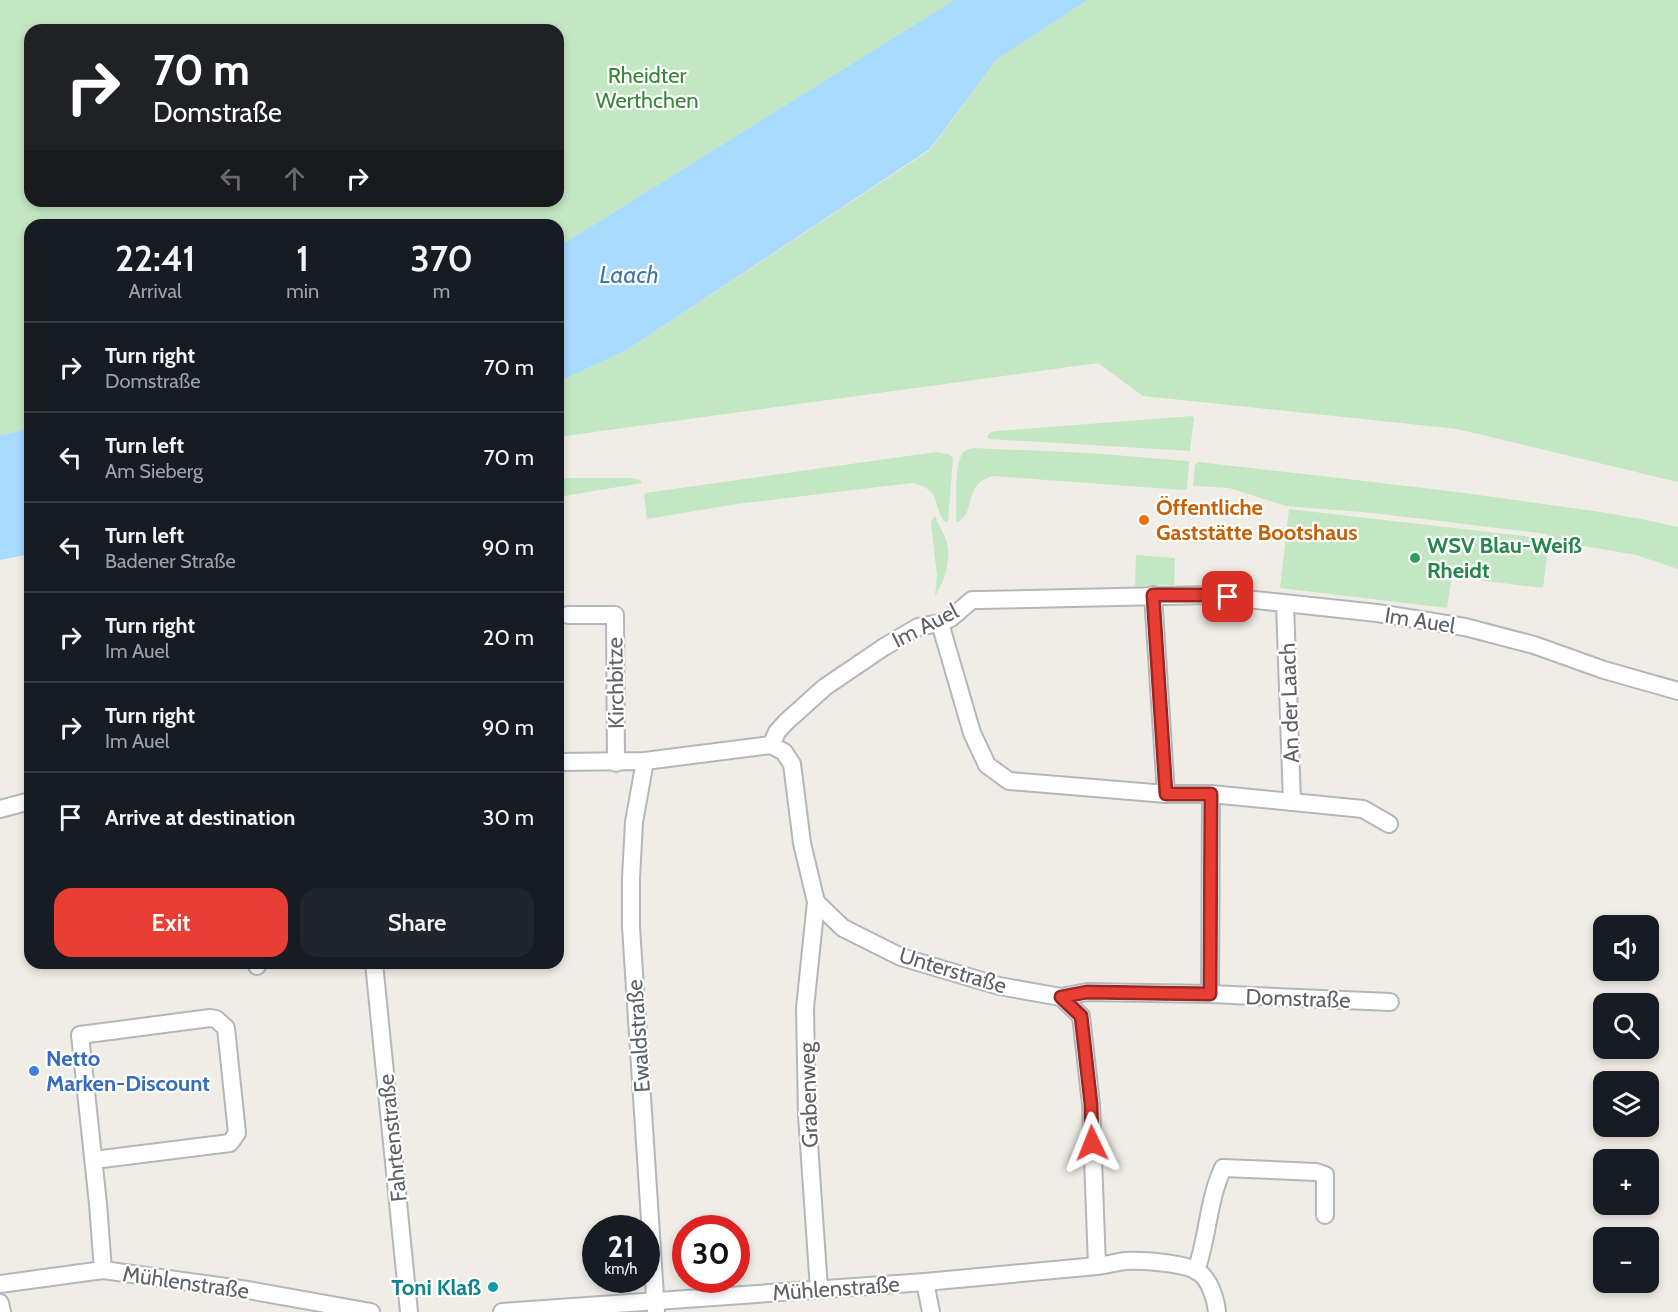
<!DOCTYPE html>
<html lang="en">
<head>
<meta charset="utf-8">
<style>
	body { margin:0; font-family:Cabin,sans-serif; background:#20242c; color:#f1f3f6; height:100vh; display:flex; flex-direction:column; font-size:22px; white-space:nowrap }
	* { box-sizing:border-box; margin:0 }
	p { font-size:20px; color:#9ea1a6 }
	.icon { flex:none; width:33px; height:33px; fill:none; stroke:currentColor; stroke-width:2; stroke-linecap:round; stroke-linejoin:round }
	.map { position:relative; flex:1; overflow:hidden }
	.side { position:absolute; left:24px; top:219px; width:540px; height:750px; display:flex; flex-direction:column; background:#171b24; border-radius:18px; box-shadow:0 3px 9px #0003 }
	.side>* { flex:none }
	.guide { position:absolute; left:24px; top:24px; width:540px; height:183px; border-radius:18px; box-shadow:0 3px 9px #0003; background:#202124; color:#fff; overflow:hidden }
	.buttons { position:absolute; left:1593px; top:915px; display:grid; gap:12px }
	.buttons a { display:grid; place-items:center; width:66px; height:66px; border-radius:12px; background:#171b24; box-shadow:0 3px 9px #0003; font-size:30px }
	.speed { position:absolute; left:582px; top:1215px; display:flex; gap:12px; font-size:30px; font-weight:700; text-align:center }
	.speed>* { display:grid; place-content:center; width:78px; height:78px; border-radius:50%; background:#171b24; box-shadow:0 3px 9px #0003; line-height:1 }
	.speed small { font-size:15px; font-weight:400 }
	.speed .limit { border:9px solid #d22; background:#fff; color:#111 }
	.pin { position:absolute; display:grid; place-items:center; width:51px; height:51px; color:#fff; margin:-26px; border-radius:12px; box-shadow:0 3px 9px #0006 }
	.me { position:absolute; width:66px; margin:-33px; rotate:358deg; stroke-linejoin:round; filter:drop-shadow(0 0 4px #0008) }
	.turn { display:flex; align-items:center; gap:21px; height:126px; padding:0 30px; font-size:27px }
	.turn .icon { width:78px; height:78px; stroke-width:2.5 }
	.turn b { display:block; font-size:42px; line-height:51px }
	.lanes { display:flex; align-items:center; height:57px; padding:0 30px; background:#0003; justify-content:center; gap:30px; direction:ltr }
	.lanes .off { opacity:.35 }
	.eta { display:flex; justify-content:space-evenly; align-items:center; height:102px; text-align:center }
	.eta b { font-size:36px; font-weight:600; line-height:42px }
	.cta { display:flex; gap:12px; margin-top:auto; padding:12px 30px }
	.cta a { flex:1; height:69px; border-radius:18px; background:#e83e34; color:#fff; font-size:24px; font-weight:600; line-height:69px; text-align:center }
	.cta a+a { background:#20242c; color:#f1f3f6 }
	ul { padding:0; list-style:none }
	li { display:flex; align-items:center; gap:18px; height:90px; padding:0 30px; border-top:2px solid #363941 }
	li div { flex:1 }
	li b { display:block; font-size:22px }
	li em { font-style:normal }
	.map>svg:first-child { display:block }
	.green { fill:#c4e7c3; fill-rule:evenodd }
	.water { fill:#a8dbfe }
	.lines { fill:none; stroke-linecap:round; stroke-linejoin:round }
	.minor-casing { stroke:#b3b7bb; stroke-width:20 }
	.minor { stroke:#fff; stroke-width:16 }
	.route-casing { stroke:#972822; stroke-width:15 }
	.route { stroke:#e83e34; stroke-width:10 }
	.food-dot { fill:#e8710a; stroke:#fff; stroke-width:2 }
	.leisure-dot { fill:#2e9e5b; stroke:#fff; stroke-width:2 }
	.shop-dot { fill:#3f7fe0; stroke:#fff; stroke-width:2 }
	.culture-dot { fill:#0f9aa8; stroke:#fff; stroke-width:2 }
	.labels { text-anchor:middle; stroke-width:4.5; stroke-linejoin:round; paint-order:stroke }
	.park-label { font-size:22px; fill:#368538; stroke:#fff }
	.food-label { font-size:22px; font-weight:bold; fill:#c56008; stroke:#fff; text-anchor:start }
	.leisure-label { font-size:22px; font-weight:bold; fill:#27864d; stroke:#fff; text-anchor:start }
	.street-label { font-size:22px; fill:#5e6266; stroke:#fff }
	.shop-label { font-size:22px; font-weight:bold; fill:#366cbe; stroke:#fff; text-anchor:start }
	.culture-label { font-size:22px; font-weight:bold; fill:#0d838f; stroke:#fff; text-anchor:end }
	.water-label { font-size:24px; font-style:italic; fill:#4176a8; stroke:#fff }
</style>
</head>
<body>
<div class="map">
<svg width="1678" height="1312" viewBox="0 0 1678 1312">
	<rect width="100%" height="100%" fill="#f0ede6"/>
	<!-- green -->
	<g class="green">
		<path d="M0,0H954L558,247V225H30V429L0,435ZM30,30H558V201H30Z"/>
		<path d="M1088,0H1678V482L1457,429L1143,396L1098,363L558,437V382L627,350L930,150L997,59Z"/>
		<path d="M1192,416L1194,418L1190,451L989,439L987,436L991,432L998,431Z"/>
		<path d="M973,448L1090,453L1187,461L1189,462L1187,489L1183,490L993,476C962,485 977,511 958,522L956,521C957,503 954,472 961,456C963,451 968,449 973,448Z"/>
		<path d="M936,452L948,454L953,458L948,522L944,521C931,503 943,490 912,483L737,504L647,519L644,496L645,493Z"/>
		<path d="M1198,462C1309,475 1419,486 1529,502C1579,509 1629,515 1678,527V569L1636,555L1554,541L1546,534L1373,513L1286,506L1229,488L1193,486L1195,465Z"/>
		<path d="M558,478H630L640,480L642,483L558,497Z"/>
		<path d="M1289,509L1549,539L1543,588L1452,577L1447,608L1280,588Z"/>
		<path d="M935,516C938,524 942,530 945,537C953,557 945,580 935,596L937,576L931,522Z"/>
		<path d="M1136,555L1175,558L1174,585L1135,586Z"/>
	</g>
	<!-- water -->
	<g class="water">
		<path d="M954,0H1088L997,59L930,149L627,350L558,382V247Z"/>
		<path d="M30,429V554L0,560V435Z"/>
	</g>
	<g class="lines">
		<!-- minor casing -->
		<g class="minor-casing">
			<g id="minor">
				<path d="M1153,595L1166,794"/>
				<path d="M1285,604L1292,802"/>
				<path d="M568,615H615L616,763"/>
				<path d="M940,623L972,733L987,765L1009,781L1166,794H1211L1363,809L1389,824"/>
				<path d="M771,745L777,732L786,722L825,687L884,647L918,627L940,623L951,618L972,600H980L1209,595L1377,613L1465,627L1534,645L1604,670L1678,691"/>
				<path d="M645,761L634,822L631,878V927L656,1312"/>
				<path d="M558,762L645,761L771,745L784,752L792,764L802,843L816,902L843,928L901,957L999,986L1061,997L1081,1016L1091,1104L1097,1266C1107,1265 1116,1262 1126,1261C1143,1260 1187,1263 1200,1273C1210,1281 1216,1300 1217,1312"/>
				<path d="M0,809L30,801"/>
				<path d="M816,902L805,1008L807,1115L819,1289"/>
				<path d="M257,963V966"/>
				<path d="M374,963L409,1312"/>
				<path d="M1210,994L1211,794"/>
				<path d="M1061,997L1087,992L1210,994L1390,1002"/>
				<path d="M94,1160L230,1143L237,1133L226,1028L216,1019L210,1018L80,1035L98,1204L103,1270"/>
				<path d="M1196,1271C1208,1237 1208,1200 1223,1168L1316,1172L1325,1175V1215"/>
				<path d="M925,1282L931,1312"/>
				<path d="M0,1284L103,1270L248,1290L371,1312"/>
				<path d="M0,1303L2,1312"/>
				<path d="M502,1312L925,1282L1097,1266"/>
			</g>
		</g>
		<!-- minor -->
		<use href="#minor" class="minor"/>
	</g>
	<g class="lines">
		<!-- route casing -->
		<g class="route-casing">
			<path id="route" d="M1092,1143L1091,1104L1081,1016L1061,997L1087,992L1210,994L1211,794H1166L1153,595H1209L1228,597"/>
		</g>
		<!-- route -->
		<use href="#route" class="route"/>
	</g>
	<!-- markers -->
	<circle class="food-dot" cx="1144" cy="520" r="6"/>
	<circle class="leisure-dot" cx="1415" cy="558" r="6"/>
	<circle class="shop-dot" cx="34" cy="1071" r="6"/>
	<circle class="culture-dot" cx="493" cy="1287" r="6"/>
	<g class="labels">
		<!-- park labels -->
		<g class="park-label">
			<text x="647" y="83">Rheidter<tspan x="647" dy="25">Werthchen</tspan></text>
		</g>
		<!-- food labels -->
		<g class="food-label">
			<text x="1156" y="515">Öffentliche<tspan x="1156" dy="25">Gaststätte Bootshaus</tspan></text>
		</g>
		<!-- leisure labels -->
		<g class="leisure-label">
			<text x="1427" y="553">WSV Blau-Weiß<tspan x="1427" dy="25">Rheidt</tspan></text>
		</g>
		<!-- street labels -->
		<g class="street-label">
			<text transform="translate(1420 620) rotate(9)" y="8">Im Auel</text>
			<text transform="translate(925 625) rotate(-27)" y="8">Im Auel</text>
			<text transform="translate(615 683) rotate(-91)" y="8">Kirchbitze</text>
			<text transform="translate(1289 703) rotate(-92)" y="8">An der Laach</text>
			<text transform="translate(953 970) rotate(17)" y="8">Unterstraße</text>
			<text transform="translate(1298 998) rotate(2)" y="8">Domstraße</text>
			<text transform="translate(638 1036) rotate(-94)" y="8">Ewaldstraße</text>
			<text transform="translate(808 1095) rotate(-92)" y="8">Grabenweg</text>
			<text transform="translate(392 1138) rotate(-96)" y="8">Fahrtenstraße</text>
			<text transform="translate(186 1282) rotate(8)" y="8">Mühlenstraße</text>
			<text transform="translate(836 1288) rotate(-4)" y="8">Mühlenstraße</text>
		</g>
		<!-- shop labels -->
		<g class="shop-label">
			<text x="46" y="1066">Netto<tspan x="46" dy="25">Marken-Discount</tspan></text>
		</g>
		<!-- culture labels -->
		<g class="culture-label">
			<text x="481" y="1295">Toni Klaß</text>
		</g>
		<!-- water labels -->
		<g class="water-label">
			<text x="629" y="283">Laach</text>
		</g>
	</g>
</svg>
<div class="buttons">
<a><svg class="icon" aria-label="sound" viewBox="0 0 24 24"><path d="M4 9h4l5-4v14l-5-4H4zM17 9q2 3 0 6"/></svg></a>
<a><svg class="icon" aria-label="search" viewBox="0 0 24 24"><circle cx="10" cy="10" r="6"/><path d="M15 15l6 6"/></svg></a>
<a><svg class="icon" aria-label="layers" viewBox="0 0 24 24"><path d="M12 4l9 5-9 5-9-5zM3 14l9 5 9-5"/></svg></a>
<a>+</a>
<a>−</a>
</div>
<div class="speed"><div>21<small>km/h</small></div><div class="limit">30</div></div>
<div class="pin" style="left:1228px;top:597px;background:#d93025"><svg class="icon" aria-label="arrive" viewBox="0 0 24 24"><path d="M6 21V4h12l-3 4 3 4H6"/></svg></div>
<svg class="me" style="left:1092px;top:1143px" viewBox="-20 -20 40 40"><path d="M0-17L14 15 0 8-14 15z" fill="#e83e34" stroke="#fff" stroke-width="4"/></svg>
<div class="guide">
<div class="turn"><svg class="icon" aria-label="right" viewBox="0 0 24 24"><path d="M7 20v-9h11M14 6l5 5-5 5"/></svg><div><b>70 m</b>Domstraße</div></div>
<div class="lanes"><svg class="icon off" aria-label="left" viewBox="0 0 24 24"><path d="M17 20v-9H6M10 6l-5 5 5 5"/></svg><svg class="icon off" aria-label="ahead" viewBox="0 0 24 24"><path d="M12 20V5M6 11l6-6 6 6"/></svg><svg class="icon" aria-label="right" viewBox="0 0 24 24"><path d="M7 20v-9h11M14 6l5 5-5 5"/></svg></div>
</div>
<section class="side">
<div class="eta">
<div><b>22:41</b><p>Arrival</p></div>
<div><b>1</b><p>min</p></div>
<div><b>370</b><p>m</p></div>
</div>
<ul>
<li><svg class="icon" aria-label="right" viewBox="0 0 24 24"><path d="M7 20v-9h11M14 6l5 5-5 5"/></svg><div><b>Turn right</b><p>Domstraße</p></div><em>70 m</em></li>
<li><svg class="icon" aria-label="left" viewBox="0 0 24 24"><path d="M17 20v-9H6M10 6l-5 5 5 5"/></svg><div><b>Turn left</b><p>Am Sieberg</p></div><em>70 m</em></li>
<li><svg class="icon" aria-label="left" viewBox="0 0 24 24"><path d="M17 20v-9H6M10 6l-5 5 5 5"/></svg><div><b>Turn left</b><p>Badener Straße</p></div><em>90 m</em></li>
<li><svg class="icon" aria-label="right" viewBox="0 0 24 24"><path d="M7 20v-9h11M14 6l5 5-5 5"/></svg><div><b>Turn right</b><p>Im Auel</p></div><em>20 m</em></li>
<li><svg class="icon" aria-label="right" viewBox="0 0 24 24"><path d="M7 20v-9h11M14 6l5 5-5 5"/></svg><div><b>Turn right</b><p>Im Auel</p></div><em>90 m</em></li>
<li><svg class="icon" aria-label="arrive" viewBox="0 0 24 24"><path d="M6 21V4h12l-3 4 3 4H6"/></svg><div><b>Arrive at destination</b></div><em>30 m</em></li>
</ul>
<div class="cta"><a>Exit</a><a>Share</a></div>
</section>
</div>
</body>
</html>
